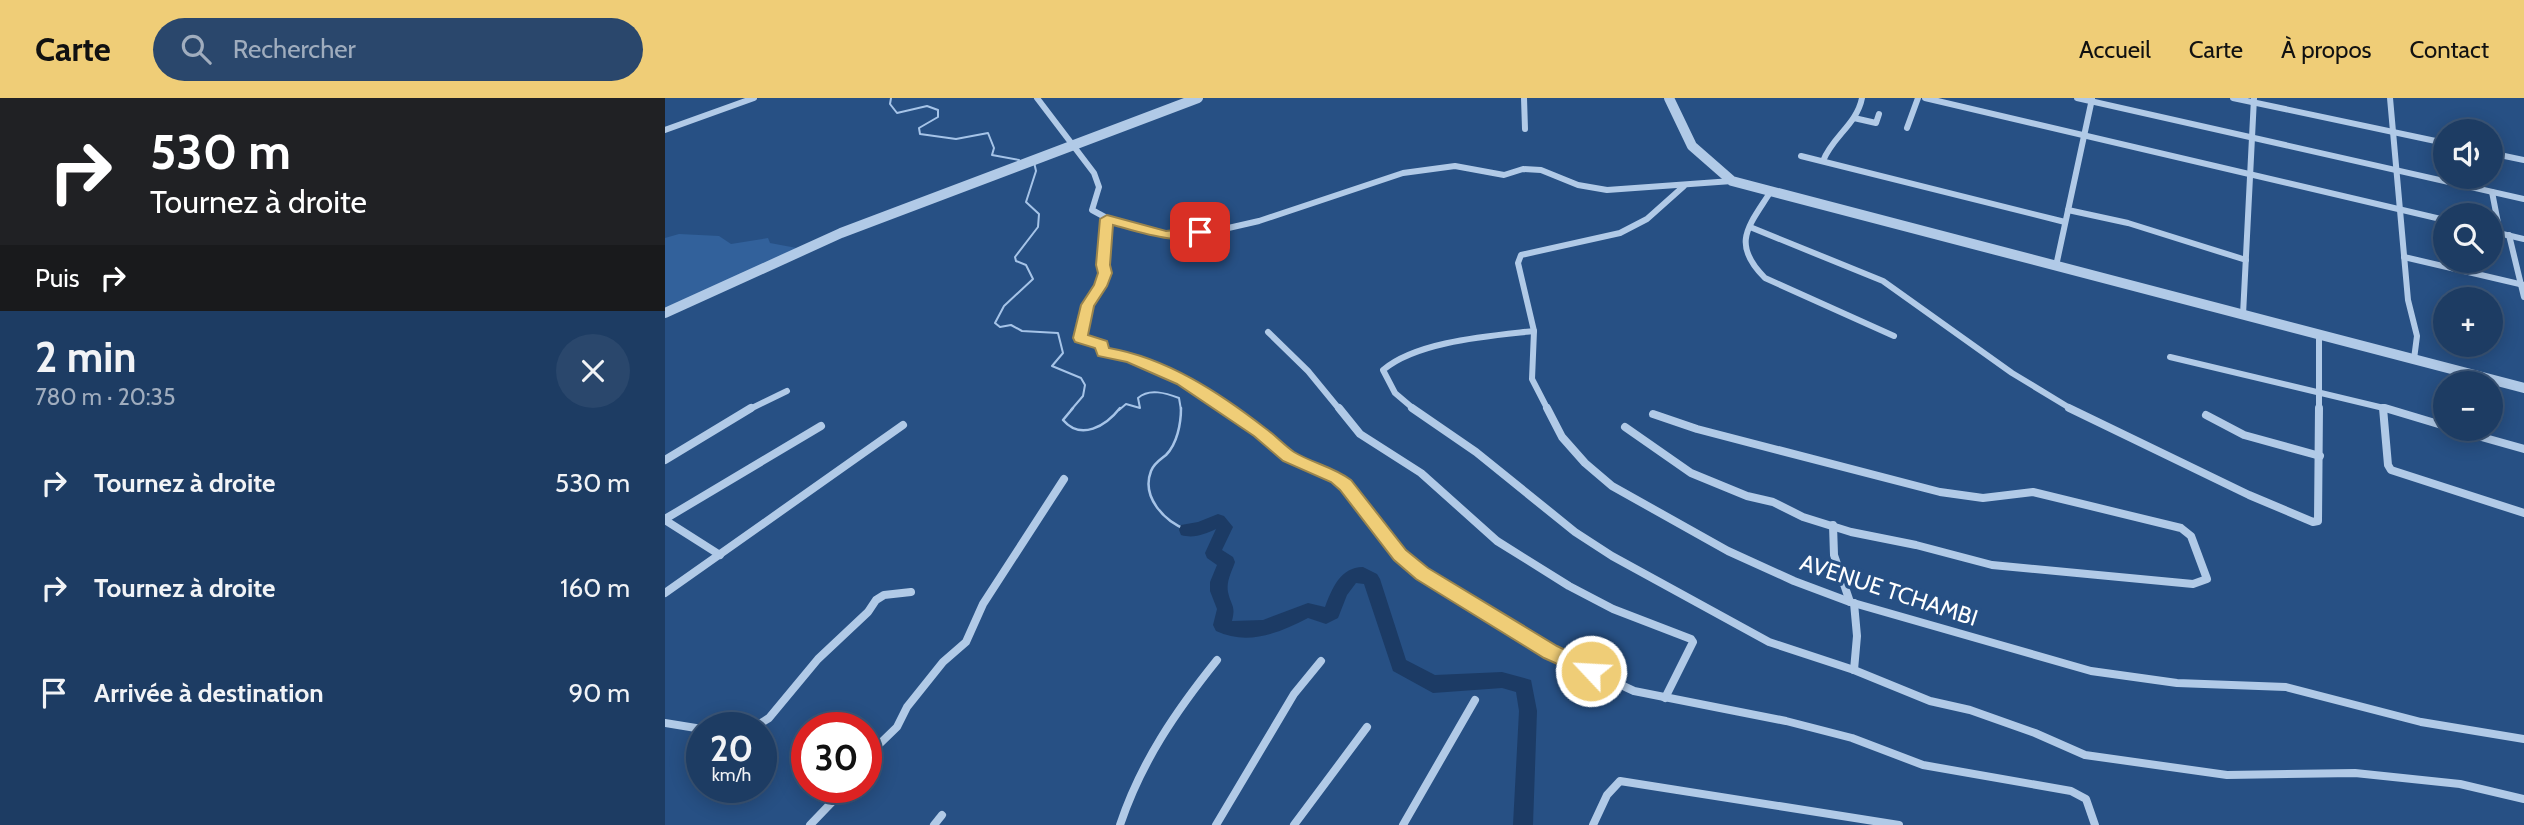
<!DOCTYPE html>
<html lang="fr">
<head>
<meta charset="utf-8">
<style>
	body { margin:0; font-family:Cabin,sans-serif; background:#2a476c; color:#f1f3f6; height:100vh; display:flex; flex-direction:column; font-size:26px; white-space:nowrap }
	* { box-sizing:border-box; margin:0 }
	p { font-size:23px; color:#a0adbe }
	.icon { flex:none; width:38px; height:38px; fill:none; stroke:currentColor; stroke-width:2; stroke-linecap:round; stroke-linejoin:round }
	.map { position:relative; flex:1; overflow:hidden }
	.drawer { display:flex; flex-direction:column; background:#1d3c63; width:665px }
	.drawer>* { flex:none }
	.hud { background:#202124; color:#fff; overflow:hidden }
	.buttons { position:absolute; left:1768px; top:21px; display:grid; gap:14px }
	.buttons a { display:grid; place-items:center; width:70px; height:70px; border-radius:50%; background:#1d3c63; box-shadow:0 4px 18px #0003,0 0 0 2px #3b5678; font-size:35px }
	.speed { position:absolute; left:21px; top:614px; display:flex; gap:14px; font-size:35px; font-weight:700; text-align:center }
	.speed>* { display:grid; place-content:center; width:91px; height:91px; border-radius:50%; background:#1d3c63; box-shadow:0 4px 18px #0003,0 0 0 2px #3b5678; line-height:1 }
	.speed small { font-size:18px; font-weight:400 }
	.speed .limit { border:10px solid #d22; background:#fff; color:#111 }
	.pin { position:absolute; display:grid; place-items:center; width:60px; height:60px; color:#fff; margin:-30px; border-radius:14px; box-shadow:0 4px 10px #0006 }
	.me { position:absolute; width:77px; margin:-38px; rotate:295deg; stroke-linejoin:round; filter:drop-shadow(0 0 5px #0008) }
	.turn { display:flex; align-items:center; gap:24px; height:147px; padding:0 35px; font-size:32px }
	.turn .icon { width:91px; height:91px; stroke-width:2.5 }
	.turn b { display:block; font-size:49px; line-height:60px }
	.then { display:flex; align-items:center; height:66px; padding:0 35px; background:#0003; gap:14px; font-size:26px }
	.round { display:grid; place-items:center; flex:none; width:74px; height:74px; border-radius:37px; background:#2a476c }
	.summary { display:flex; align-items:center; justify-content:space-between; height:119px; padding:0 35px }
	h1 { font-size:42px; font-weight:800; line-height:52px }
	ul { padding:0; list-style:none }
	li { display:flex; align-items:center; gap:21px; height:105px; padding:0 35px }
	li div { flex:1 }
	li b { display:block; font-size:26px }
	li em { font-style:normal }
	header { display:flex; align-items:center; gap:42px; box-sizing:border-box; height:98px; padding:0 35px; background:#efcd77; color:#111 }
	header strong { font-size:33px }
	nav { display:flex; gap:38px; margin-inline-start:auto; font-size:24px }
	.search { width:490px; height:63px; background:#2a476c; display:flex; align-items:center; gap:18px; box-sizing:border-box; padding:0 24px; border-radius:38px; color:#a0adbe; font-size:26px }
	main { display:flex; flex:1; min-height:0 }
	.map>svg:first-child { display:block }
	.green { fill:#32619b }
	.lines { fill:none; stroke-linecap:round; stroke-linejoin:round }
	.stream-far1 { stroke:#a6c4e8; stroke-width:2 }
	.stream { stroke:#a6c4e8; stroke-width:2.5 }
	.river { fill:#1c3b65; fill-rule:evenodd }
	.minor-far1 { stroke:#b1cae7; stroke-width:6 }
	.minor { stroke:#b1cae7; stroke-width:8 }
	.tertiary { stroke:#b1cae7; stroke-width:10 }
	.route { fill:#efcd77; stroke:#9b854d; stroke-width:2 }
	.labels { text-anchor:middle; stroke-width:7; stroke-linejoin:round; paint-order:stroke }
	.street-label { font-size:23px; fill:#fff; stroke:#275084 }
</style>
</head>
<body>
<header>
<strong>Carte</strong>
<div class="search"><svg class="icon" aria-label="search" viewBox="0 0 24 24"><circle cx="10" cy="10" r="6"/><path d="M15 15l6 6"/></svg>Rechercher</div>
<nav><a>Accueil</a><a>Carte</a><a>À propos</a><a>Contact</a></nav>
</header>
<main>
<section class="drawer">
<div class="hud">
<div class="turn"><svg class="icon" aria-label="right" viewBox="0 0 24 24"><path d="M7 20v-9h11M14 6l5 5-5 5"/></svg><div><b>530 m</b>Tournez à droite</div></div>
<div class="then">Puis<svg class="icon" aria-label="right" viewBox="0 0 24 24"><path d="M7 20v-9h11M14 6l5 5-5 5"/></svg></div>
</div>
<div class="summary"><div><h1>2 min</h1><p>780 m · 20:35</p></div><a class="round"><svg class="icon" aria-label="close" viewBox="0 0 24 24"><path d="M6 6l12 12M18 6L6 18"/></svg></a></div>
<ul>
<li><svg class="icon" aria-label="right" viewBox="0 0 24 24"><path d="M7 20v-9h11M14 6l5 5-5 5"/></svg><div><b>Tournez à droite</b></div><em>530 m</em></li>
<li><svg class="icon" aria-label="right" viewBox="0 0 24 24"><path d="M7 20v-9h11M14 6l5 5-5 5"/></svg><div><b>Tournez à droite</b></div><em>160 m</em></li>
<li><svg class="icon" aria-label="arrive" viewBox="0 0 24 24"><path d="M6 21V4h12l-3 4 3 4H6"/></svg><div><b>Arrivée à destination</b></div><em>90 m</em></li>
</ul>
</section>
<div class="map">
<svg width="1859" height="727" viewBox="0 0 1859 727">
	<rect width="100%" height="100%" fill="#275084"/>
	<!-- green -->
	<path class="green" d="M14,136L54,138L66,146L103,140L105,145L137,151L0,213V140Z"/>
	<g class="lines">
		<!-- stream-far1 -->
		<g class="stream-far1">
			<path d="M226,0L225,6L232,15L262,8L273,12V19L254,30L255,36L291,41L323,35L329,50L327,57L354,62"/>
			<path d="M369,64L371,73L361,104L374,116L373,129L350,159L351,163L361,167L368,181L339,208L330,225L335,229L346,227L357,233L393,235L398,255L387,268L416,280L420,287L418,298L406,312"/>
			<path d="M454,312L461,306L475,310L473,300C484,290 501,295 514,300L516,312"/>
		</g>
		<!-- stream -->
		<g class="stream">
			<path d="M408,310L398,322C416,343 441,328 455,310"/>
			<path d="M516,310C516,326 512,346 501,357C495,362 489,365 486,373C476,399 499,423 522,432"/>
		</g>
		<!-- river -->
		<path class="river" d="M553,416L559,418L568,429L557,452L568,459L570,464C567,473 561,483 563,494C566,508 571,507 567,523L598,522L643,505L660,509C667,491 675,469 698,469L712,476L715,481L741,562L770,577L837,574L866,582L872,613L868,727H848L854,613L851,594L837,590L768,595L728,573L699,486L691,485L682,497L673,520L661,526L643,520C614,535 583,548 551,533L548,527L552,511L545,493V484L552,467L542,460L540,455L551,431C540,436 529,441 516,437L514,432L516,427L533,424Z"/>
		<!-- minor-far1 -->
		<g class="minor-far1">
			<path d="M372,0L429,75L434,89L427,112L449,124L501,137L559,131L594,123L738,75L790,68L839,77L858,71L876,72L913,87L942,92L1067,83"/>
			<path d="M859,0L860,31"/>
			<path d="M1260,0L1780,122"/>
			<path d="M1412,0L1859,101"/>
			<path d="M1568,0L1780,45"/>
			<path d="M1725,0L1743,202L1752,238L1749,261"/>
			<path d="M1189,20L1211,25L1214,16"/>
			<path d="M1242,30L1253,0"/>
			<path d="M0,32L89,0"/>
			<path d="M1825,55L1859,62"/>
			<path d="M1136,58L1400,124"/>
			<path d="M1158,63C1167,39 1192,26 1197,0"/>
			<path d="M1106,93C1084,128 1065,145 1100,180L1229,238"/>
			<path d="M1827,94L1835,135"/>
			<path d="M1403,112L1463,125L1581,162"/>
			<path d="M442,121L438,167L440,175L436,188L423,207L415,240L437,246L438,255C485,262 526,285 565,312"/>
			<path d="M1085,129L1218,183L1347,275L1408,312"/>
			<path d="M1825,133L1859,141"/>
			<path d="M1844,137L1859,199"/>
			<path d="M1739,159L1859,187"/>
			<path d="M1391,168L1427,1"/>
			<path d="M1578,217L1589,0"/>
			<path d="M603,234L643,273L675,312"/>
			<path d="M1505,259L1727,312"/>
			<path d="M83,312L122,293"/>
			<path d="M750,312L730,295L718,272C752,243 825,238 869,233"/>
			<path d="M883,312L867,281L869,233L853,165L856,157L955,135L982,121L1019,88"/>
			<path d="M1654,312V236"/>
		</g>
		<!-- minor -->
		<g class="minor">
			<path d="M562,310L623,358L681,387L735,457L757,475L885,554L969,593L1121,623L1187,640L1258,667L1406,693L1421,701L1430,727"/>
			<path d="M674,310L695,336L756,375L832,443L904,488L948,511L1026,541L1028,544L1000,600"/>
			<path d="M747,310L811,354L910,434L947,458L1104,544L1189,572L1265,603L1305,612L1370,635L1420,657L1562,677L1690,675L1795,686L1859,701"/>
			<path d="M882,310L897,339L920,365L947,388L1063,453L1129,483L1185,504L1426,573L1512,585L1621,589L1756,624L1859,641"/>
			<path d="M1404,310L1584,397L1648,424L1653,423L1654,310"/>
			<path d="M1718,310L1723,367L1726,372L1859,415"/>
			<path d="M1720,310L1780,328"/>
			<path d="M1541,317L1579,337L1655,358"/>
			<path d="M960,329L1026,375L1082,398L1108,404L1138,419L1186,434L1251,447L1327,467L1528,486L1542,481L1526,438L1516,430L1368,394L1318,400L1275,394L1032,331L988,316"/>
			<path d="M1788,331L1859,351"/>
			<path d="M0,362L86,310"/>
			<path d="M0,421L156,328"/>
			<path d="M0,422L55,457"/>
			<path d="M1168,427L1169,457L1185,504"/>
			<path d="M0,495L238,327"/>
			<path d="M1189,505L1192,538L1189,572"/>
			<path d="M0,625L37,631"/>
			<path d="M88,630L104,620L153,561L203,514L211,502L219,497L246,494"/>
			<path d="M201,659L232,629L242,609L278,564L301,544L318,506L399,381"/>
			<path d="M145,727L170,701L175,690"/>
			<path d="M269,727L277,717"/>
			<path d="M455,727C476,664 511,613 552,562"/>
			<path d="M551,727L629,596L656,563"/>
			<path d="M629,727L702,629"/>
			<path d="M738,727L810,602"/>
			<path d="M928,727L942,697L955,683L1234,727"/>
		</g>
		<!-- tertiary -->
		<g class="tertiary">
			<path d="M1004,0L1027,48L1067,83L1859,290"/>
			<path d="M0,215L176,135L533,0"/>
		</g>
	</g>
	<!-- route -->
	<path class="route" d="M442,117L501,133L535,129L541,134C521,151 471,133 448,127L445,167L447,175L442,188L429,208L423,237L442,243L444,250C502,260 555,295 600,330C610,337 619,347 629,354C647,365 669,369 686,382L741,452L763,470L892,548L932,567L935,573L932,579L926,581L879,560L751,481L729,462L675,392L666,384L618,363L589,338L512,286L462,264L433,258L430,250L410,244L408,240L416,207L429,187L433,175L431,167L435,121Z"/>
	<g class="labels">
		<!-- street labels -->
		<g class="street-label">
			<text transform="translate(1224 492) rotate(18)" y="8">AVENUE TCHAMBI</text>
		</g>
	</g>
</svg>
<div class="buttons">
<a><svg class="icon" aria-label="sound" viewBox="0 0 24 24"><path d="M4 9h4l5-4v14l-5-4H4zM17 9q2 3 0 6"/></svg></a>
<a><svg class="icon" aria-label="search" viewBox="0 0 24 24"><circle cx="10" cy="10" r="6"/><path d="M15 15l6 6"/></svg></a>
<a>+</a>
<a>−</a>
</div>
<div class="speed"><div>20<small>km/h</small></div><div class="limit">30</div></div>
<div class="pin" style="left:535px;top:134px;background:#d93025"><svg class="icon" aria-label="arrive" viewBox="0 0 24 24"><path d="M6 21V4h12l-3 4 3 4H6"/></svg></div>
<svg class="me" style="left:926px;top:573px" viewBox="-20 -20 40 40"><circle r="17" fill="#efcd77" stroke="#fff" stroke-width="3"/><path d="M0-11L8 9 0 5-8 9z" fill="#fff"/></svg>
</div>
</main>
</body>
</html>
